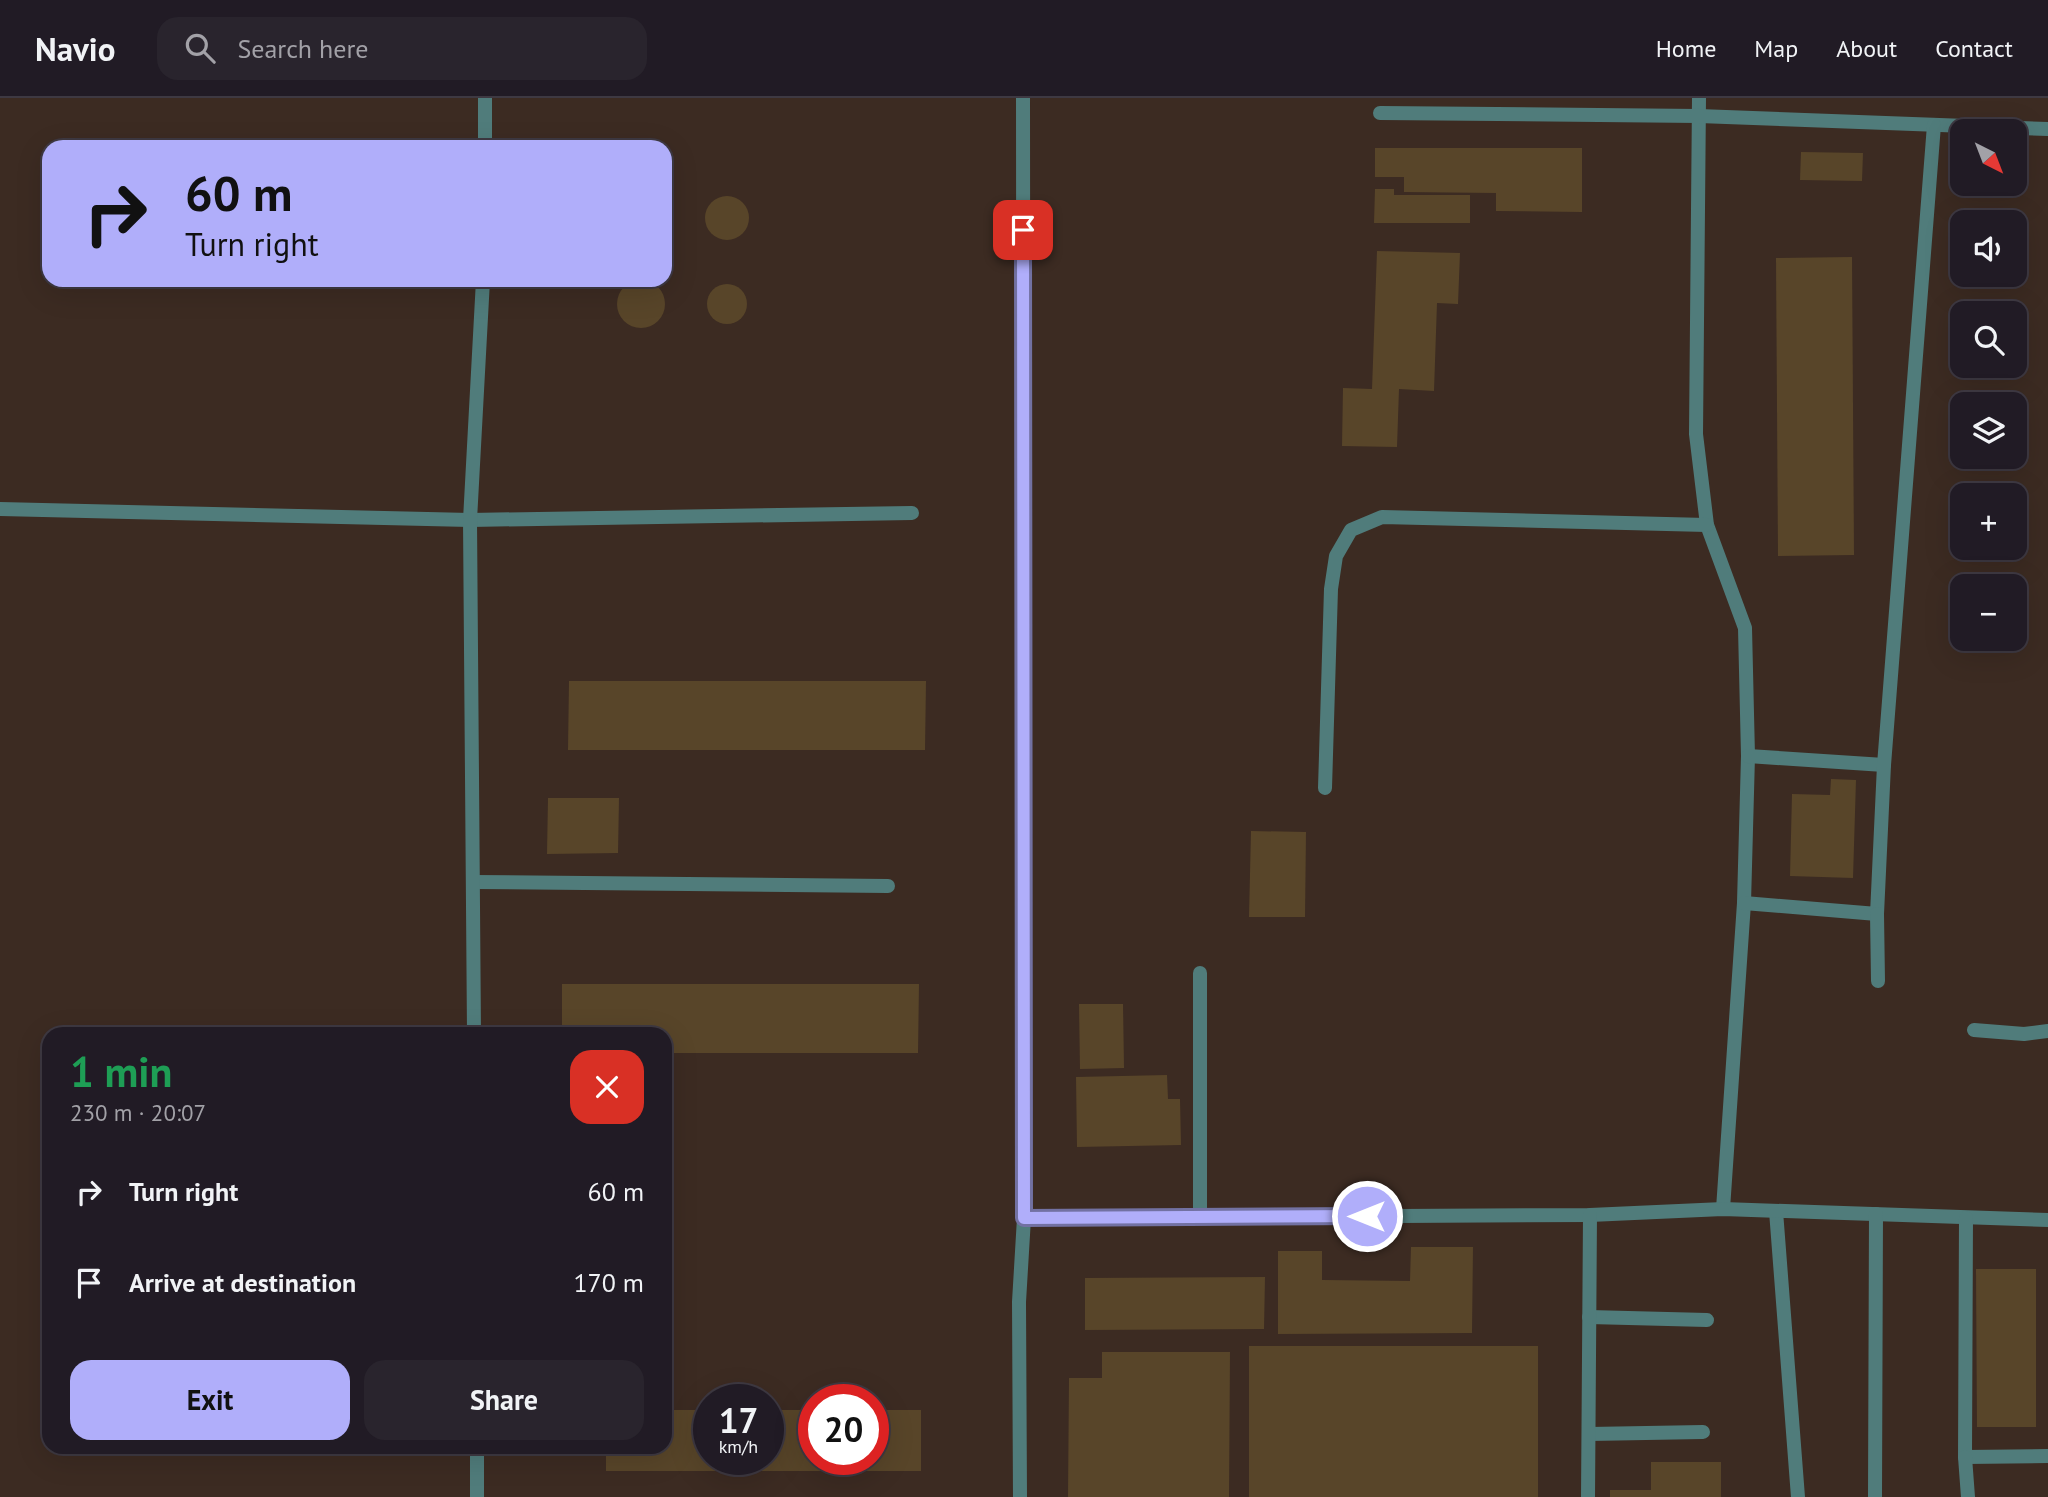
<!DOCTYPE html>
<html lang="en">
<head>
<meta charset="utf-8">
<style>
	body { margin:0; font-family:"PT Sans",sans-serif; background:#29242d; color:#f1f3f6; height:100vh; display:flex; flex-direction:column; font-size:26px; white-space:nowrap }
	* { box-sizing:border-box; margin:0 }
	p { font-size:23px; color:#a2a1a7 }
	.icon { flex:none; width:38px; height:38px; fill:none; stroke:currentColor; stroke-width:2; stroke-linecap:round; stroke-linejoin:round }
	.map { position:relative; flex:1; overflow:hidden }
	.side { position:absolute; left:42px; top:929px; width:630px; height:427px; display:flex; flex-direction:column; background:#211b25; border-radius:21px; box-shadow:0 7px 28px #0002,0 0 0 2px #3e3942 }
	.side>* { flex:none }
	.banner { position:absolute; left:42px; top:42px; width:630px; height:147px; border-radius:21px; box-shadow:0 7px 28px #0002,0 0 0 2px #3e3942; background:#b0aefa; color:#111; overflow:hidden }
	.needle { width:46px; rotate:138deg }
	.tools { position:absolute; left:1950px; top:21px; display:grid; gap:14px }
	.tools a { display:grid; place-items:center; width:77px; height:77px; border-radius:14px; background:#211b25; box-shadow:0 7px 28px #0002,0 0 0 2px #3e3942; font-size:35px }
	.speed { position:absolute; left:693px; top:1286px; display:flex; gap:14px; font-size:35px; font-weight:700; text-align:center }
	.speed>* { display:grid; place-content:center; width:91px; height:91px; border-radius:50%; background:#211b25; box-shadow:0 7px 28px #0002,0 0 0 2px #3e3942; line-height:1 }
	.speed small { font-size:18px; font-weight:400 }
	.speed .limit { border:10px solid #d22; background:#fff; color:#111 }
	.pin { position:absolute; display:grid; place-items:center; width:60px; height:60px; color:#fff; margin:-30px; border-radius:14px; box-shadow:0 4px 10px #0006 }
	.me { position:absolute; width:77px; margin:-38px; rotate:270deg; stroke-linejoin:round; filter:drop-shadow(0 0 5px #0008) }
	.turn { display:flex; align-items:center; gap:24px; height:147px; padding:0 28px; font-size:32px }
	.turn .icon { width:91px; height:91px; stroke-width:2.5 }
	.turn b { display:block; font-size:49px; line-height:60px }
	.round { display:grid; place-items:center; flex:none; width:74px; height:74px; border-radius:21px; background:#29242d }
	.summary { display:flex; align-items:center; justify-content:space-between; height:119px; padding:0 28px }
	h1 { font-size:42px; font-weight:600; line-height:52px; color:#1e9e55 }
	.cta { display:flex; gap:14px; margin-top:auto; padding:14px 28px }
	.cta a { flex:1; height:80px; border-radius:21px; background:#b0aefa; color:#111; font-size:28px; font-weight:600; line-height:80px; text-align:center }
	.cta a+a { background:#29242d; color:#f1f3f6 }
	ul { padding:0; list-style:none }
	li { display:flex; align-items:center; gap:21px; height:91px; padding:0 28px }
	li div { flex:1 }
	li b { display:block; font-size:26px }
	li em { font-style:normal }
	header { display:flex; align-items:center; gap:42px; box-sizing:border-box; height:98px; padding:0 35px; background:#211b25; border-bottom:2px solid #3e3942 }
	header strong { font-size:33px }
	nav { display:flex; gap:38px; margin-inline-start:auto; font-size:24px }
	.search { width:490px; height:63px; background:#29242d; display:flex; align-items:center; gap:18px; box-sizing:border-box; padding:0 24px; border-radius:21px; color:#a2a1a7; font-size:26px }
	.map>svg:first-child { display:block }
	.industrial { fill:#3c2b22; fill-rule:evenodd }
	.building { fill:#584529 }
	.lines { fill:none; stroke-linecap:round; stroke-linejoin:round }
	.lane { stroke:#507c7b; stroke-width:14 }
	.route-casing { stroke:#7271a2; stroke-width:18 }
	.route { stroke:#b0aefa; stroke-width:12 }
</style>
</head>
<body>
<header>
<strong>Navio</strong>
<div class="search"><svg class="icon" aria-label="search" viewBox="0 0 24 24"><circle cx="10" cy="10" r="6"/><path d="M15 15l6 6"/></svg>Search here</div>
<nav><a>Home</a><a>Map</a><a>About</a><a>Contact</a></nav>
</header>
<div class="map">
<svg width="2048" height="1399" viewBox="0 0 2048 1399">
	<rect width="100%" height="100%" fill="#2c2431"/>
	<!-- industrial -->
	<path class="industrial" d="M0,0H2048V1399H0ZM1962,33H2014V86H1962ZM49,49H665V182H49ZM1962,124H2014V177H1962ZM1962,215H2014V268H1962ZM1962,306H2014V359H1962ZM1962,397H2014V450H1962ZM1962,488H2014V541H1962ZM49,936H665V1349H49ZM709,1302H768V1362H709ZM814,1302H873V1362H814Z"/>
	<!-- building -->
	<g class="building">
		<path d="M1375,50H1582V114L1496,113V95L1404,94V79H1375Z"/>
		<path d="M1801,54L1863,55L1862,83L1800,82Z"/>
		<path d="M1375,91H1394V97H1470V125H1374Z"/>
		<circle cx="727" cy="120" r="22"/>
		<path d="M1377,153L1460,155L1458,206L1437,205L1434,293L1399,291L1397,349L1342,348L1343,290L1372,291Z"/>
		<path d="M1852,159L1854,457L1778,458L1776,160Z"/>
		<circle cx="641" cy="206" r="24"/>
		<circle cx="727" cy="206" r="20"/>
		<path d="M569,583H926L925,652H568Z"/>
		<path d="M1831,681L1856,682L1853,780L1790,778L1792,696L1830,697Z"/>
		<path d="M548,700H619L618,755L547,756Z"/>
		<path d="M1251,733L1306,734L1305,819H1249Z"/>
		<path d="M562,886H919L918,955H665V936H562Z"/>
		<path d="M1079,906H1123L1124,970L1080,971Z"/>
		<path d="M1167,977L1168,1001H1180L1181,1047L1077,1049L1076,979Z"/>
		<path d="M1411,1149H1473L1472,1235L1278,1236V1153H1322V1182L1410,1183Z"/>
		<path d="M1976,1171H2036V1329H1977Z"/>
		<path d="M1265,1179L1264,1231L1085,1232V1180Z"/>
		<rect x="1249" y="1248" width="289" height="151"/>
		<path d="M1102,1254H1230L1229,1399H1068L1069,1280H1102Z"/>
		<path d="M665,1312H709V1362H768V1312H814V1362H873V1312H921V1373H606V1349H665Z"/>
		<path d="M1651,1364H1721V1399H1610V1392H1651Z"/>
	</g>
	<g class="lines">
		<!-- lane -->
		<g class="lane">
			<path d="M1699,0L1696,336L1707,427L1745,530L1748,658L1744,805L1723,1111"/>
			<path d="M1380,15L1699,18L2048,31"/>
			<path d="M485,49V0"/>
			<path d="M0,411L470,422L912,415"/>
			<path d="M1748,658L1884,667"/>
			<path d="M1325,690L1331,491L1336,458L1351,432L1382,419L1707,427"/>
			<path d="M473,784L888,788"/>
			<path d="M1744,805L1877,816L1884,667L1934,27"/>
			<path d="M1877,816L1878,883"/>
			<path d="M1974,932L2024,936L2048,933"/>
			<path d="M474,936L470,422L483,182"/>
			<path d="M1776,1113L1798,1399"/>
			<path d="M1200,1118V875"/>
			<path d="M1024,1120L1590,1117L1723,1111L2048,1122"/>
			<path d="M1966,1120L1965,1359L2048,1358"/>
			<path d="M1589,1219L1707,1222"/>
			<path d="M1589,1336L1703,1334"/>
			<path d="M477,1349V1399"/>
			<path d="M1965,1359L1968,1399"/>
			<path d="M1020,1399L1019,1204L1024,1120L1023,0"/>
			<path d="M1588,1399L1590,1117"/>
			<path d="M1875,1399L1876,1116"/>
		</g>
	</g>
	<g class="lines">
		<!-- route casing -->
		<g class="route-casing">
			<path id="route" d="M1023,132L1024,1120L1367,1118"/>
		</g>
		<!-- route -->
		<use href="#route" class="route"/>
	</g>
</svg>
<div class="tools">
<a><svg class="needle" viewBox="-14 -14 28 28"><path d="M0-13l5 13h-10z" fill="#e53935"/><path d="M0 13l5-13h-10z" fill="#a2a1a7"/></svg></a>
<a><svg class="icon" aria-label="sound" viewBox="0 0 24 24"><path d="M4 9h4l5-4v14l-5-4H4zM17 9q2 3 0 6"/></svg></a>
<a><svg class="icon" aria-label="search" viewBox="0 0 24 24"><circle cx="10" cy="10" r="6"/><path d="M15 15l6 6"/></svg></a>
<a><svg class="icon" aria-label="layers" viewBox="0 0 24 24"><path d="M12 4l9 5-9 5-9-5zM3 14l9 5 9-5"/></svg></a>
<a>+</a>
<a>−</a>
</div>
<div class="speed"><div>17<small>km/h</small></div><div class="limit">20</div></div>
<div class="pin" style="left:1023px;top:132px;background:#d93025"><svg class="icon" aria-label="arrive" viewBox="0 0 24 24"><path d="M6 21V4h12l-3 4 3 4H6"/></svg></div>
<svg class="me" style="left:1367px;top:1118px" viewBox="-20 -20 40 40"><circle r="17" fill="#b0aefa" stroke="#fff" stroke-width="3"/><path d="M0-11L8 9 0 5-8 9z" fill="#fff"/></svg>
<div class="banner">
<div class="turn"><svg class="icon" aria-label="right" viewBox="0 0 24 24"><path d="M7 20v-9h11M14 6l5 5-5 5"/></svg><div><b>60 m</b>Turn right</div></div>
</div>
<section class="side">
<div class="summary"><div><h1>1 min</h1><p>230 m · 20:07</p></div><a class="round" style="background:#d93025;color:#fff"><svg class="icon" aria-label="close" viewBox="0 0 24 24"><path d="M6 6l12 12M18 6L6 18"/></svg></a></div>
<ul>
<li><svg class="icon" aria-label="right" viewBox="0 0 24 24"><path d="M7 20v-9h11M14 6l5 5-5 5"/></svg><div><b>Turn right</b></div><em>60 m</em></li>
<li><svg class="icon" aria-label="arrive" viewBox="0 0 24 24"><path d="M6 21V4h12l-3 4 3 4H6"/></svg><div><b>Arrive at destination</b></div><em>170 m</em></li>
</ul>
<div class="cta"><a>Exit</a><a>Share</a></div>
</section>
</div>
</body>
</html>
